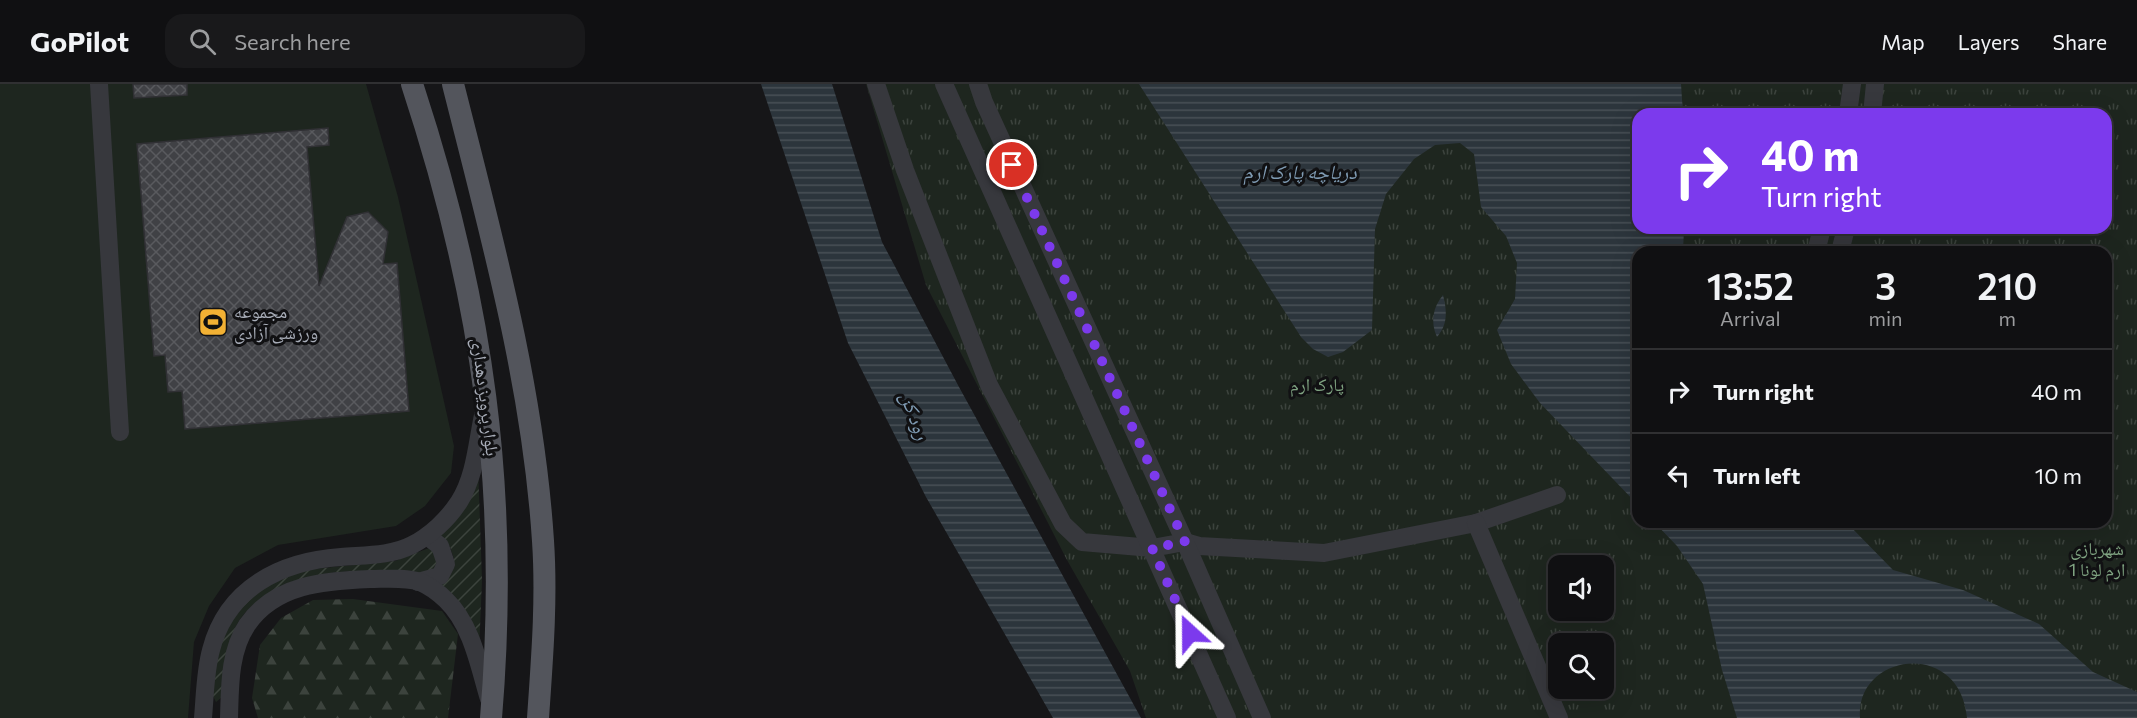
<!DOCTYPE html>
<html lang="en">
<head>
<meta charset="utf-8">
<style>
	body { margin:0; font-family:Commissioner,"Noto Naskh Arabic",sans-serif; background:#19191b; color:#f1f3f6; height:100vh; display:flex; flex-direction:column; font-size:22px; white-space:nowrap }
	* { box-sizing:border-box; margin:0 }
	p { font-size:20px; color:#9c9d9f }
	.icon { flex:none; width:33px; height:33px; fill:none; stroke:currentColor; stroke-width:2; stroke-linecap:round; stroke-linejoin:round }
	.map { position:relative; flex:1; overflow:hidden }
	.details { position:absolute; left:1632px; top:162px; width:480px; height:282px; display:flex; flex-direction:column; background:#101012; border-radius:18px; box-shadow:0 6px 24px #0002,0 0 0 2px #303032 }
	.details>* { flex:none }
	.banner { position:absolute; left:1632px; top:24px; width:480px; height:126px; border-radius:18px; box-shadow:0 6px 24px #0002,0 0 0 2px #303032; background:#7c3aed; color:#fff; overflow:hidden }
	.fabs { position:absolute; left:1548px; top:471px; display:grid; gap:12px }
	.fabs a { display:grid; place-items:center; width:66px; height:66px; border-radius:12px; background:#101012; box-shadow:0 6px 24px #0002,0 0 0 2px #303032; font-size:30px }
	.pin { position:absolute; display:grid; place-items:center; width:51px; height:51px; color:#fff; margin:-26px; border:3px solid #fff; border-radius:50%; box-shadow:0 2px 6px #0007 }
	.me { position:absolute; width:66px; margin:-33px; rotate:336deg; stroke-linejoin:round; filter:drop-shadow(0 0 4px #0008) }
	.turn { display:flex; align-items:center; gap:21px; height:126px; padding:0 30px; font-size:27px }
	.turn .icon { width:78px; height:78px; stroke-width:2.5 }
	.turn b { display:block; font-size:42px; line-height:51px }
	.eta { display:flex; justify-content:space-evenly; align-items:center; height:102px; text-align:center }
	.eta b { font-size:36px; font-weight:600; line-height:42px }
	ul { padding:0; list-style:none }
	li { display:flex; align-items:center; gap:18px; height:84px; padding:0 30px; border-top:2px solid #303032 }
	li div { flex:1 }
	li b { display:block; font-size:22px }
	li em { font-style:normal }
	header { display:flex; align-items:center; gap:36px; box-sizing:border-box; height:84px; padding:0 30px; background:#101012; border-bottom:2px solid #303032 }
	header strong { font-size:28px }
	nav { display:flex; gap:33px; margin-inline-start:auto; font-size:21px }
	.search { width:420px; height:54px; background:#19191b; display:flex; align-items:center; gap:15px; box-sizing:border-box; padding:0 21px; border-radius:18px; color:#9c9d9f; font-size:22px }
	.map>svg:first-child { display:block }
	.forest { fill:url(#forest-firs) }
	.park { fill:url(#park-tufts); fill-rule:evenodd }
	.garden { fill:url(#garden-furrows) }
	.pitch { fill:#1e261f }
	.water { fill:url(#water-rules) }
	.building { fill:url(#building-cross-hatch); stroke:#303034; stroke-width:1.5 }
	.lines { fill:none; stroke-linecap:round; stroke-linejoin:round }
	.minor { stroke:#37383d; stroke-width:18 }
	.major { stroke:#53555c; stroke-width:22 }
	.route { stroke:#7c3aed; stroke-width:10; stroke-dasharray:0 18 }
	.labels { text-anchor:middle; stroke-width:6; stroke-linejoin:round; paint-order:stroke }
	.poi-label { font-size:18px; fill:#a8adb8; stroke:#111113; text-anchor:start }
	.park-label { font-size:18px; fill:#7fa381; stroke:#111113 }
	.street-label { font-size:18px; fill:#a8adb8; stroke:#111113 }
	.water-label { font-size:20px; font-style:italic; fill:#7f9bb3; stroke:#111113 }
</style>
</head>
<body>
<header>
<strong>GoPilot</strong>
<div class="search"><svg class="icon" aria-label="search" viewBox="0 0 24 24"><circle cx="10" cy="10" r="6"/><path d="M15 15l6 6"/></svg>Search here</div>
<nav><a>Map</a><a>Layers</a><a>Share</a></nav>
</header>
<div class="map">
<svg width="2137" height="634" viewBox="0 0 2137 634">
	<defs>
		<pattern id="forest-firs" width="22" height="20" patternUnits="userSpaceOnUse" patternTransform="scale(1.5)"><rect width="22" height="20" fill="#1e261f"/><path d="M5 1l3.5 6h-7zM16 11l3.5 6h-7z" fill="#3c433d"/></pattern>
		<pattern id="park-tufts" width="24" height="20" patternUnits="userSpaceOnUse" patternTransform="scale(1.5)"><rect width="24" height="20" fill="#1e261f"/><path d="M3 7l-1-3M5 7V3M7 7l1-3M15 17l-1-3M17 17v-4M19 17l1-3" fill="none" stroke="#3c433d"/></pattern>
		<pattern id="garden-furrows" width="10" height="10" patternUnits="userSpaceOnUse" patternTransform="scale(1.5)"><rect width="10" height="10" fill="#1e261f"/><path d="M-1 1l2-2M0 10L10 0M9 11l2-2" fill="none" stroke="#3c433d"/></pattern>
		<pattern id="water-rules" width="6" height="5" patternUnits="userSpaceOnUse" patternTransform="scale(1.5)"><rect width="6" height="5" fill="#2c353c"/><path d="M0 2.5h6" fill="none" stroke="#485056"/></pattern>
		<pattern id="building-cross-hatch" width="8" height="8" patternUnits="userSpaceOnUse" patternTransform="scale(1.5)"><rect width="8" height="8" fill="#404145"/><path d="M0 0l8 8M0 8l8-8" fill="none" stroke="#595a5e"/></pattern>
	</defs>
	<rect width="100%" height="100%" fill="#161618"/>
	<!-- forest -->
	<path class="forest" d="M353,515L442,527L458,550L448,634H258L252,614L260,561L281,534L313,516Z"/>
	<!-- park -->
	<path class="park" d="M866,0H2137V634H1146L1130,587L1067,476L926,201ZM1638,30H2106V144H1638ZM1638,168H2106V438H1638ZM1558,482H1604V526H1558ZM1558,560H1604V604H1558Z"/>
	<!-- garden -->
	<g class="garden">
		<path d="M478,381L482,496L479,568L441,503L454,475L450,463L439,452Z"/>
		<path d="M429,464L439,471L434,490C376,487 312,479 262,514C251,522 239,533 235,545C227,566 226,591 222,613L216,618L212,610L214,590L224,546L256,507L303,486L395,477Z"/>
	</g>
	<!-- pitch -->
	<path class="pitch" d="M0,0H366L398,113L454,362L451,389L425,422L396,442L278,461L235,484L209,522L194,558L188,634H0Z"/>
	<!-- water -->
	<g class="water">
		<path d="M761,0H832L882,158L959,303L1141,634H1053L926,413L848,259Z"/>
		<path d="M1139,0H1681L1683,30H1638V144H1684L1683,168H1638V421L1540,319L1511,280L1497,246L1515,215L1517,179L1506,152L1481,123L1474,70L1460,59L1435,61L1414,75L1386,110L1375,145L1372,246L1343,268L1328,273L1313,265L1301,253Z"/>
		<path d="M1443,211C1447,227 1448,240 1437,253C1430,238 1433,223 1443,211Z"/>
		<path d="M1654,438H1846L1893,486L1963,506L2039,540L2093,588L2137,608V634H1967C1960,554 1855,569 1860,634H1737L1722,586L1703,500L1677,462Z"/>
	</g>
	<!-- building -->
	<g class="building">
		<path d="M133,0H187V11L134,14Z"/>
		<path d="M328,44L329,61L307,63L319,202L347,133L368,128L388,148L383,180L397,179L409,327L185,345L182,307L168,308L165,271L154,272L137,60Z"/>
	</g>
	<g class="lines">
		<!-- minor -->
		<g class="minor">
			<path d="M99,0L120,348"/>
			<path d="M876,0L905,86L989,301L1063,440L1082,458L1152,464L1185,458L1199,462L1324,469L1476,439L1557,411"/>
			<path d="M944,0L1227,634"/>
			<path d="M978,0L984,18L1185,458L1262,634"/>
			<path d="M1848,30L1852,0"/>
			<path d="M1872,30L1875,0"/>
			<path d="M1816,168L1822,144"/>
			<path d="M1840,168L1846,144"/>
			<path d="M1476,439L1559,634"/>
			<path d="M418,498L440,492L446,480L440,462L427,452"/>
			<path d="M203,634C205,612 205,588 211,566C227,504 281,477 341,473C364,471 391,472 412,461C430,452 448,435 459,418C475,393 477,360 483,331"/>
			<path d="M229,634C230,603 229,568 247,541C275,500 324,497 370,495C385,495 405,493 420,498C429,502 439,509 446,516C472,541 479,582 489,615"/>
		</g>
		<!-- major -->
		<g class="major">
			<path d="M412,0C483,215 510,408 491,634"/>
			<path d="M453,0C491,151 533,301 543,457C547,516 542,576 538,634"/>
		</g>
	</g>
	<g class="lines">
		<!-- route -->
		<path class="route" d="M1012,81L1185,458L1152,464L1190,549"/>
	</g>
	<!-- icons -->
	<defs>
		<g id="stadium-square" transform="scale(1.5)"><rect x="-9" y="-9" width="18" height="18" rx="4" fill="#f2b134" stroke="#111113"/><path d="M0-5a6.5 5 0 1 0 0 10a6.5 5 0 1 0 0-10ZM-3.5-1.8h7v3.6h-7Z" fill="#111"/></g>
	</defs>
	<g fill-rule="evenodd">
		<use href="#stadium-square" x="213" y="238"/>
	</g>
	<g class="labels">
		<!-- poi labels -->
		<g class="poi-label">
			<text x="234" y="234">مجموعه<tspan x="234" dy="21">ورزشی آزادی</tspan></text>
		</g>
		<!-- park labels -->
		<g class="park-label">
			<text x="1317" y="307">پارک ارم</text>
			<text x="2097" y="471">شهربازی<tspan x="2097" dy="21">ارم لونا 1</tspan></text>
		</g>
		<!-- street labels -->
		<g class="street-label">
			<text transform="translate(485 313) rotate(83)" y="6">بلوار پرویز دهداری</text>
		</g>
		<!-- water labels -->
		<g class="water-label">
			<text x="1300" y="95">دریاچه پارک ارم</text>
			<text transform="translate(915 332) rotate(70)" y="7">رود کن</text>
		</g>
	</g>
</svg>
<div class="fabs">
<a><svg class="icon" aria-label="sound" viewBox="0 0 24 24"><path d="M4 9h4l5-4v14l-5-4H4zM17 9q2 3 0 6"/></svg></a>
<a><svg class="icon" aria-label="search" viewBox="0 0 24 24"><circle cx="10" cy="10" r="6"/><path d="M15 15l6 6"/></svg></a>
</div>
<div class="pin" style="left:1012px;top:81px;background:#d93025"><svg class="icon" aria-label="arrive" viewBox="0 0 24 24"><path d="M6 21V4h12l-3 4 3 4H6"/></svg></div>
<svg class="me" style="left:1190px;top:549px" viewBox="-20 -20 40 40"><path d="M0-17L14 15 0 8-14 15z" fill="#7c3aed" stroke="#fff" stroke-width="4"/></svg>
<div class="banner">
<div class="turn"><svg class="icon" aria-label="right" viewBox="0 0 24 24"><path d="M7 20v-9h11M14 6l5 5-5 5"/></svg><div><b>40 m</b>Turn right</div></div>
</div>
<section class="details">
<div class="eta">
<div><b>13:52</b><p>Arrival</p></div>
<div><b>3</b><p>min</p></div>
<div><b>210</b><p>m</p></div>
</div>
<ul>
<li><svg class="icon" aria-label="right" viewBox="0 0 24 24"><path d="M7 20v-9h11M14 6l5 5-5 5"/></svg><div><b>Turn right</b></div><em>40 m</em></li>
<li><svg class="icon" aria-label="left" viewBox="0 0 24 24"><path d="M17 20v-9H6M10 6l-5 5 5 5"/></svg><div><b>Turn left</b></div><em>10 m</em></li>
</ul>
</section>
</div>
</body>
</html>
